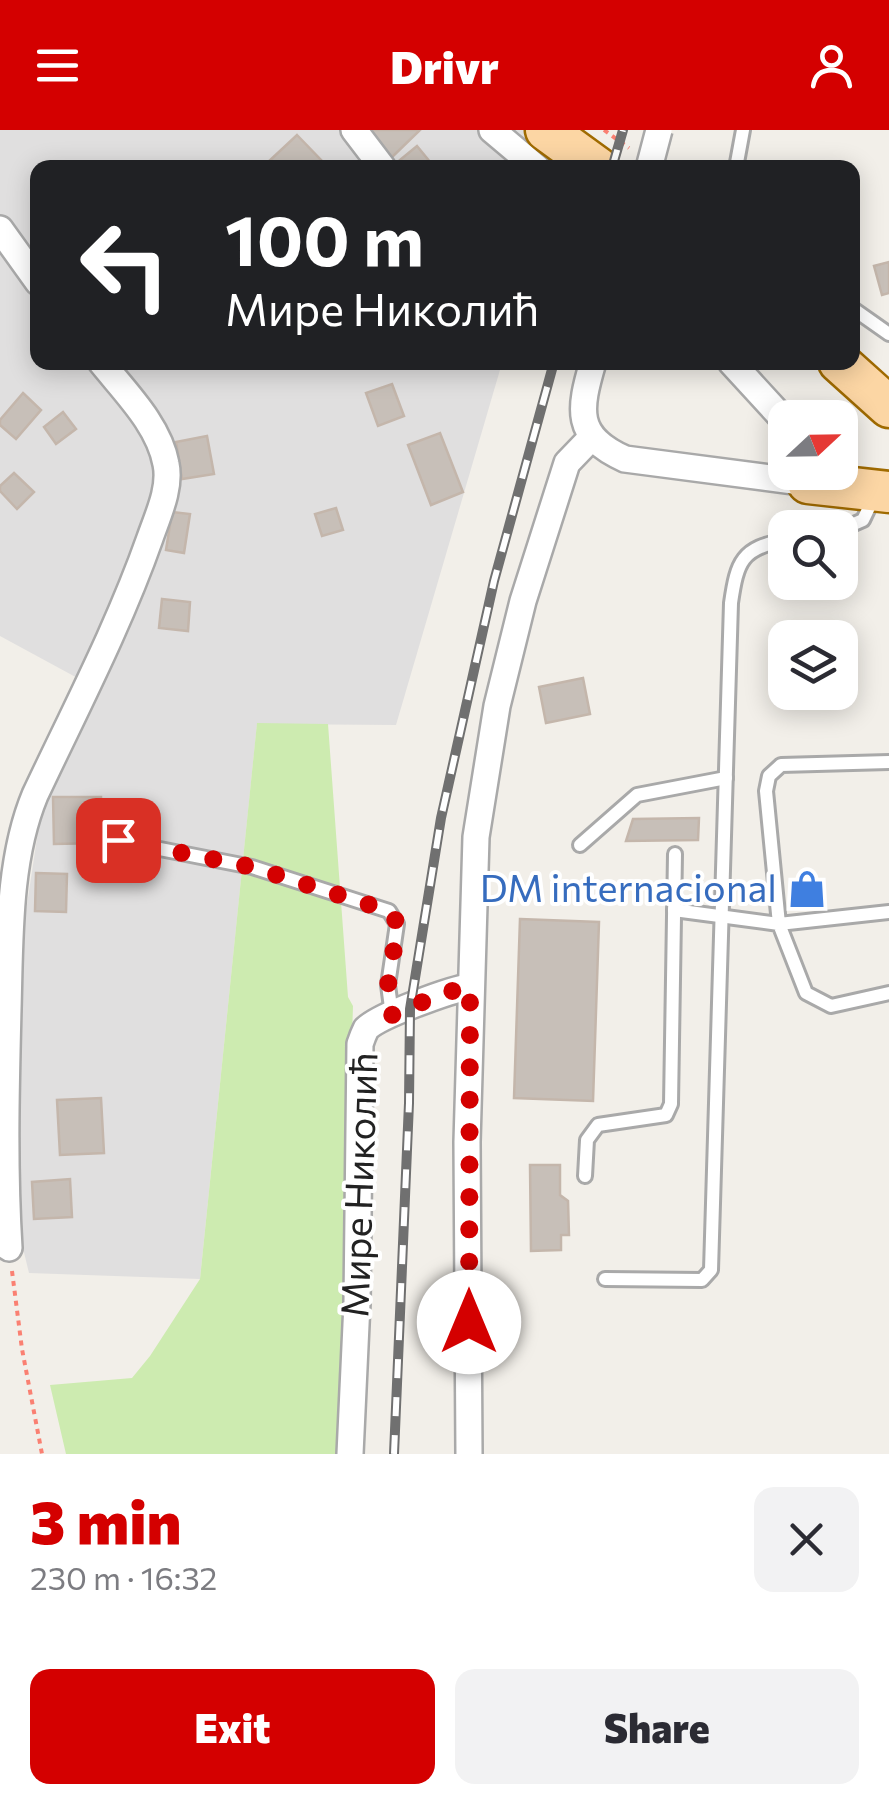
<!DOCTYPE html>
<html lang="en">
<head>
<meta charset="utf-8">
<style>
	body { margin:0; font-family:Commissioner,sans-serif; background:#f2f2f3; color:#2b2b33; height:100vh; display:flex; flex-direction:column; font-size:38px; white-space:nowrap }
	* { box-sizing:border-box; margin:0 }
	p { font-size:32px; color:#7c7c81 }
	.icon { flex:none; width:55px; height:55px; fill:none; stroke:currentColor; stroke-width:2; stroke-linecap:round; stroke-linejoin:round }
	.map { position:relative; height:1324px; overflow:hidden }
	.panel { display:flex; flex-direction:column; background:#fff; flex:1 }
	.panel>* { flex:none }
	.hud { position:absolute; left:30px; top:30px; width:830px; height:210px; border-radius:20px; box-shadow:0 5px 25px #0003; background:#202124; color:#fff; overflow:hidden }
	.needle { width:65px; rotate:68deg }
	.buttons { position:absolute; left:768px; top:270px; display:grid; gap:20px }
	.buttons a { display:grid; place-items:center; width:90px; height:90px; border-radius:20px; background:#fff; box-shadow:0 5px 25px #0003; font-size:50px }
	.pin { position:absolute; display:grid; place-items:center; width:85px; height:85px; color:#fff; margin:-42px; border-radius:20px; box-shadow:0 5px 15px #0006 }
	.me { position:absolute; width:110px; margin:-55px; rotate:0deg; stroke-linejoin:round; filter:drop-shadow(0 0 8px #0008) }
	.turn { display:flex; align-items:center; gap:35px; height:210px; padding:0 30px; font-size:45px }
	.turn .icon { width:130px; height:130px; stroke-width:2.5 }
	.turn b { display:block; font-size:70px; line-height:85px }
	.round { display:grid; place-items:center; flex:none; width:105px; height:105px; border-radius:20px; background:#f2f2f3 }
	.head { display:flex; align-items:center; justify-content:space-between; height:170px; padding:0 30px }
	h1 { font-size:60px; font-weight:800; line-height:75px; color:#d40000 }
	.cta { display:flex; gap:20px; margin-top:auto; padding:20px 30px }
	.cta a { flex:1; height:115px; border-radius:20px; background:#d40000; color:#fff; font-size:40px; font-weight:800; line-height:115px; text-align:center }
	.cta a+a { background:#f2f2f3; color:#2b2b33 }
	header { display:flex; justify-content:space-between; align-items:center; height:130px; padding:0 30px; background:#d40000; color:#fff; font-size:45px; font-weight:800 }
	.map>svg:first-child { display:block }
	.residential { fill:#e0dfdf }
	.grass { fill:#cdebb0 }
	.building { fill:#c7bfb8; stroke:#c4b6ab; stroke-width:2.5 }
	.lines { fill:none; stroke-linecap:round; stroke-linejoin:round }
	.lane-casing { stroke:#a9a9a9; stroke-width:18 }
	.street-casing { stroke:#a9a9a9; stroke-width:30 }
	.primary-casing { stroke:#a06b00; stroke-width:45 }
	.path { stroke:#fa8072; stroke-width:4; stroke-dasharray:5 5; stroke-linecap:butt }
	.lane { stroke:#fff; stroke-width:12 }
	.street { stroke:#fff; stroke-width:25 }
	.primary { stroke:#fcd6a4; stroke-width:40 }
	.rail-casing { stroke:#707070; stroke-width:10 }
	.rail { stroke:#fff; stroke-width:6; stroke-dasharray:19; stroke-linecap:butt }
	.street-bridge-casing { stroke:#a9a9a9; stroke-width:30; stroke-linecap:butt }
	.street-bridge { stroke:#fff; stroke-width:25 }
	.route { stroke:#d40000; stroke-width:18; stroke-dasharray:0 32.4 }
	.labels { text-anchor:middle; stroke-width:8; stroke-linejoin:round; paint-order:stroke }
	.shop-label { font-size:38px; fill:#366cbe; stroke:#fff; text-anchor:end }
	.street-label { font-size:38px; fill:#222; stroke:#fff }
</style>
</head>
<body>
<header><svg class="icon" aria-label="menu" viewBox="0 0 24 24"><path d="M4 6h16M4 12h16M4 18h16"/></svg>Drivr<svg class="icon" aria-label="person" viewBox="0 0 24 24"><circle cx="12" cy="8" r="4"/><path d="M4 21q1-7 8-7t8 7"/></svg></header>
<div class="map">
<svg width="889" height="1324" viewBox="0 0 889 1324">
	<rect width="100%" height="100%" fill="#f2efe9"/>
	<!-- residential -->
	<path class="residential" d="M0,0H569L558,37L38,38V232L502,233L396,595L257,594L200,1149L29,1143L20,1106L19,827L43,669L94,557L0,506Z"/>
	<!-- grass -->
	<path class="grass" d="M257,593L328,594L348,867L353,876L338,1324H66L50,1255L132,1248L150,1226L200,1149Z"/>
	<!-- building -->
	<g class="building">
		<path d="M369,0H420L389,30Z"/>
		<path d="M297,5L322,31L315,38H269L266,34Z"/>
		<path d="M417,16L435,38H406L400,30Z"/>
		<path d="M889,132V163L882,165L874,136Z"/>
		<path d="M392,254L404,286L378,296L366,263Z"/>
		<path d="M23,263L41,280L16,309L0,295V290Z"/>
		<path d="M63,282L76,299L56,314L44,297Z"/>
		<path d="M440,303L463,362L431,375L408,315Z"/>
		<path d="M207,306L214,344L182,349L176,312Z"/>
		<path d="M14,343L34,362L17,379L0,361V356Z"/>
		<path d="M336,378L343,400L322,406L315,384Z"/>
		<path d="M172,382L190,384L184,423L166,420Z"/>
		<path d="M162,469L190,472L188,501L159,498Z"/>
		<path d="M583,548L590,584L546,593L539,557Z"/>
		<path d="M53,667H101L102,713L54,714Z"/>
		<path d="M699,688L698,710L626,711L633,689Z"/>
		<path d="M36,743L67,744L66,782L35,781Z"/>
		<path d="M520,789L599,792L593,971L514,968Z"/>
		<path d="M101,968L104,1023L60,1025L57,970Z"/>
		<path d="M530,1035H560V1065L568,1071L569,1105H561V1120L531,1121Z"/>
		<path d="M70,1049L72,1087L34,1089L32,1052Z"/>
	</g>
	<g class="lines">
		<!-- lane casing -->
		<g class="lane-casing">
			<g id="lane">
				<path d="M736,38L743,0"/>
				<path d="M852,178L889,204"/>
				<path d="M840,400L863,390L874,367"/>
				<path d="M889,632L781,635L769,646L766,661L779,794L889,782"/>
				<path d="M119,711L252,737L389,781L397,794L388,855L392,885"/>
				<path d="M580,715L637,665L726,648"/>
				<path d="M674,780L779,794L806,863L831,876L889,863"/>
				<path d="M585,1046L587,1010L598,995L666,985L671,974L675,724"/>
				<path d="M605,1149L702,1150L711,1140L731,473C737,431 742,418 785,410"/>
			</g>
		</g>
		<!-- street casing -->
		<g class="street-casing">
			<g id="street">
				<path d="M354,0L383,38"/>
				<path d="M492,0L537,38"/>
				<path d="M0,99L38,152"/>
				<path d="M593,232C579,280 574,306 625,329L808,353L806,342"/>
				<path d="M731,232L785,291"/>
				<path d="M9,1118C4,1038 6,959 8,879C10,810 8,730 35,665C75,580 119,496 150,408C158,385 171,358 166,334C159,295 125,262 101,232"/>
				<path d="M350,1324L357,1173L360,914C361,911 364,903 366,899C378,886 452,859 470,857"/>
				<path d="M469,1324L467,1012L476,707L497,576L523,471L567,333L592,307"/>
			</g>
		</g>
		<!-- primary casing -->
		<g class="primary-casing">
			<g id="primary">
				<path d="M546,0L598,38"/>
				<path d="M839,232L889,277"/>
				<path d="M808,353L889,362"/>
			</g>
		</g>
		<!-- path -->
		<g class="path">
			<path d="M604,0L629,18"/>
			<path d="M12,1141L22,1219L42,1324"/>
		</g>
		<!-- lane -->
		<use href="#lane" class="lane"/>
		<!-- street -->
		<use href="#street" class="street"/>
		<!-- primary -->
		<use href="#primary" class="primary"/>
		<!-- rail casing -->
		<g class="rail-casing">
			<g id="rail">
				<path d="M612,38L623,0"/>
				<path d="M394,1324L409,973L410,879L441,688L494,451L554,232"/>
			</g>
		</g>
		<!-- rail -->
		<use href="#rail" class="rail"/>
		<!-- street-bridge casing -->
		<g class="street-bridge-casing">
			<path id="street-bridge" d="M649,38L659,0"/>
		</g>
		<!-- street-bridge -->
		<use href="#street-bridge" class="street-bridge"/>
	</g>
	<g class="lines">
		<!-- route -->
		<path class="route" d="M118,710L252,737L389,781L398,794L388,855L392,885L446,862L470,858L469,1192"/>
	</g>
	<!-- icons -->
	<defs>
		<g id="shop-bare" transform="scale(3)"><path d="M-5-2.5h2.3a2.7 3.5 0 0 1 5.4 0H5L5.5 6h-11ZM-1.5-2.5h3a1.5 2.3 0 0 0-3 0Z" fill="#3f7fe0" stroke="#fff" stroke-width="2.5" paint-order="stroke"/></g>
	</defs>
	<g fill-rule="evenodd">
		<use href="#shop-bare" x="807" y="759"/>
	</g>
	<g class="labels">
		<!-- shop labels -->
		<g class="shop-label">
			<text x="777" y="772">DM internacional</text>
		</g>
		<!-- street labels -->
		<g class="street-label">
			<text transform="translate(360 1055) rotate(-88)" y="13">Мире Николић</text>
		</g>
	</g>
</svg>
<div class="buttons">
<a><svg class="needle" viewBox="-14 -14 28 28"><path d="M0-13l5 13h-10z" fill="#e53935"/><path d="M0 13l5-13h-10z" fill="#7c7c81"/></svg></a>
<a><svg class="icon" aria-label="search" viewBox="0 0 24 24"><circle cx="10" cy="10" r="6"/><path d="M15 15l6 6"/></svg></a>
<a><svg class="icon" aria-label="layers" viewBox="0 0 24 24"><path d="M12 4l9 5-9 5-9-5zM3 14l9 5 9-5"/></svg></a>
</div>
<div class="pin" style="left:118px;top:710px;background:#d93025"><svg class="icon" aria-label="arrive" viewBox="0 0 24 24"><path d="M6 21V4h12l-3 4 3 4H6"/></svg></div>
<svg class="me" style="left:469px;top:1192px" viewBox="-20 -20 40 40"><circle r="19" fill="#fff"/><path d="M0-13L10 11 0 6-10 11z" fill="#d40000"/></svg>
<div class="hud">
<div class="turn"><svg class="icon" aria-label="left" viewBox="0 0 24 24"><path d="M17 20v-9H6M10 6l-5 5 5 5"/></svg><div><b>100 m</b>Мире Николић</div></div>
</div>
</div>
<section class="panel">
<div class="head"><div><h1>3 min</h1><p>230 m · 16:32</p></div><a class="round"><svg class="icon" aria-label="close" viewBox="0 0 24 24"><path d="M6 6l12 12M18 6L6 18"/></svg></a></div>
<div class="cta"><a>Exit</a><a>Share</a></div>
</section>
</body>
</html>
